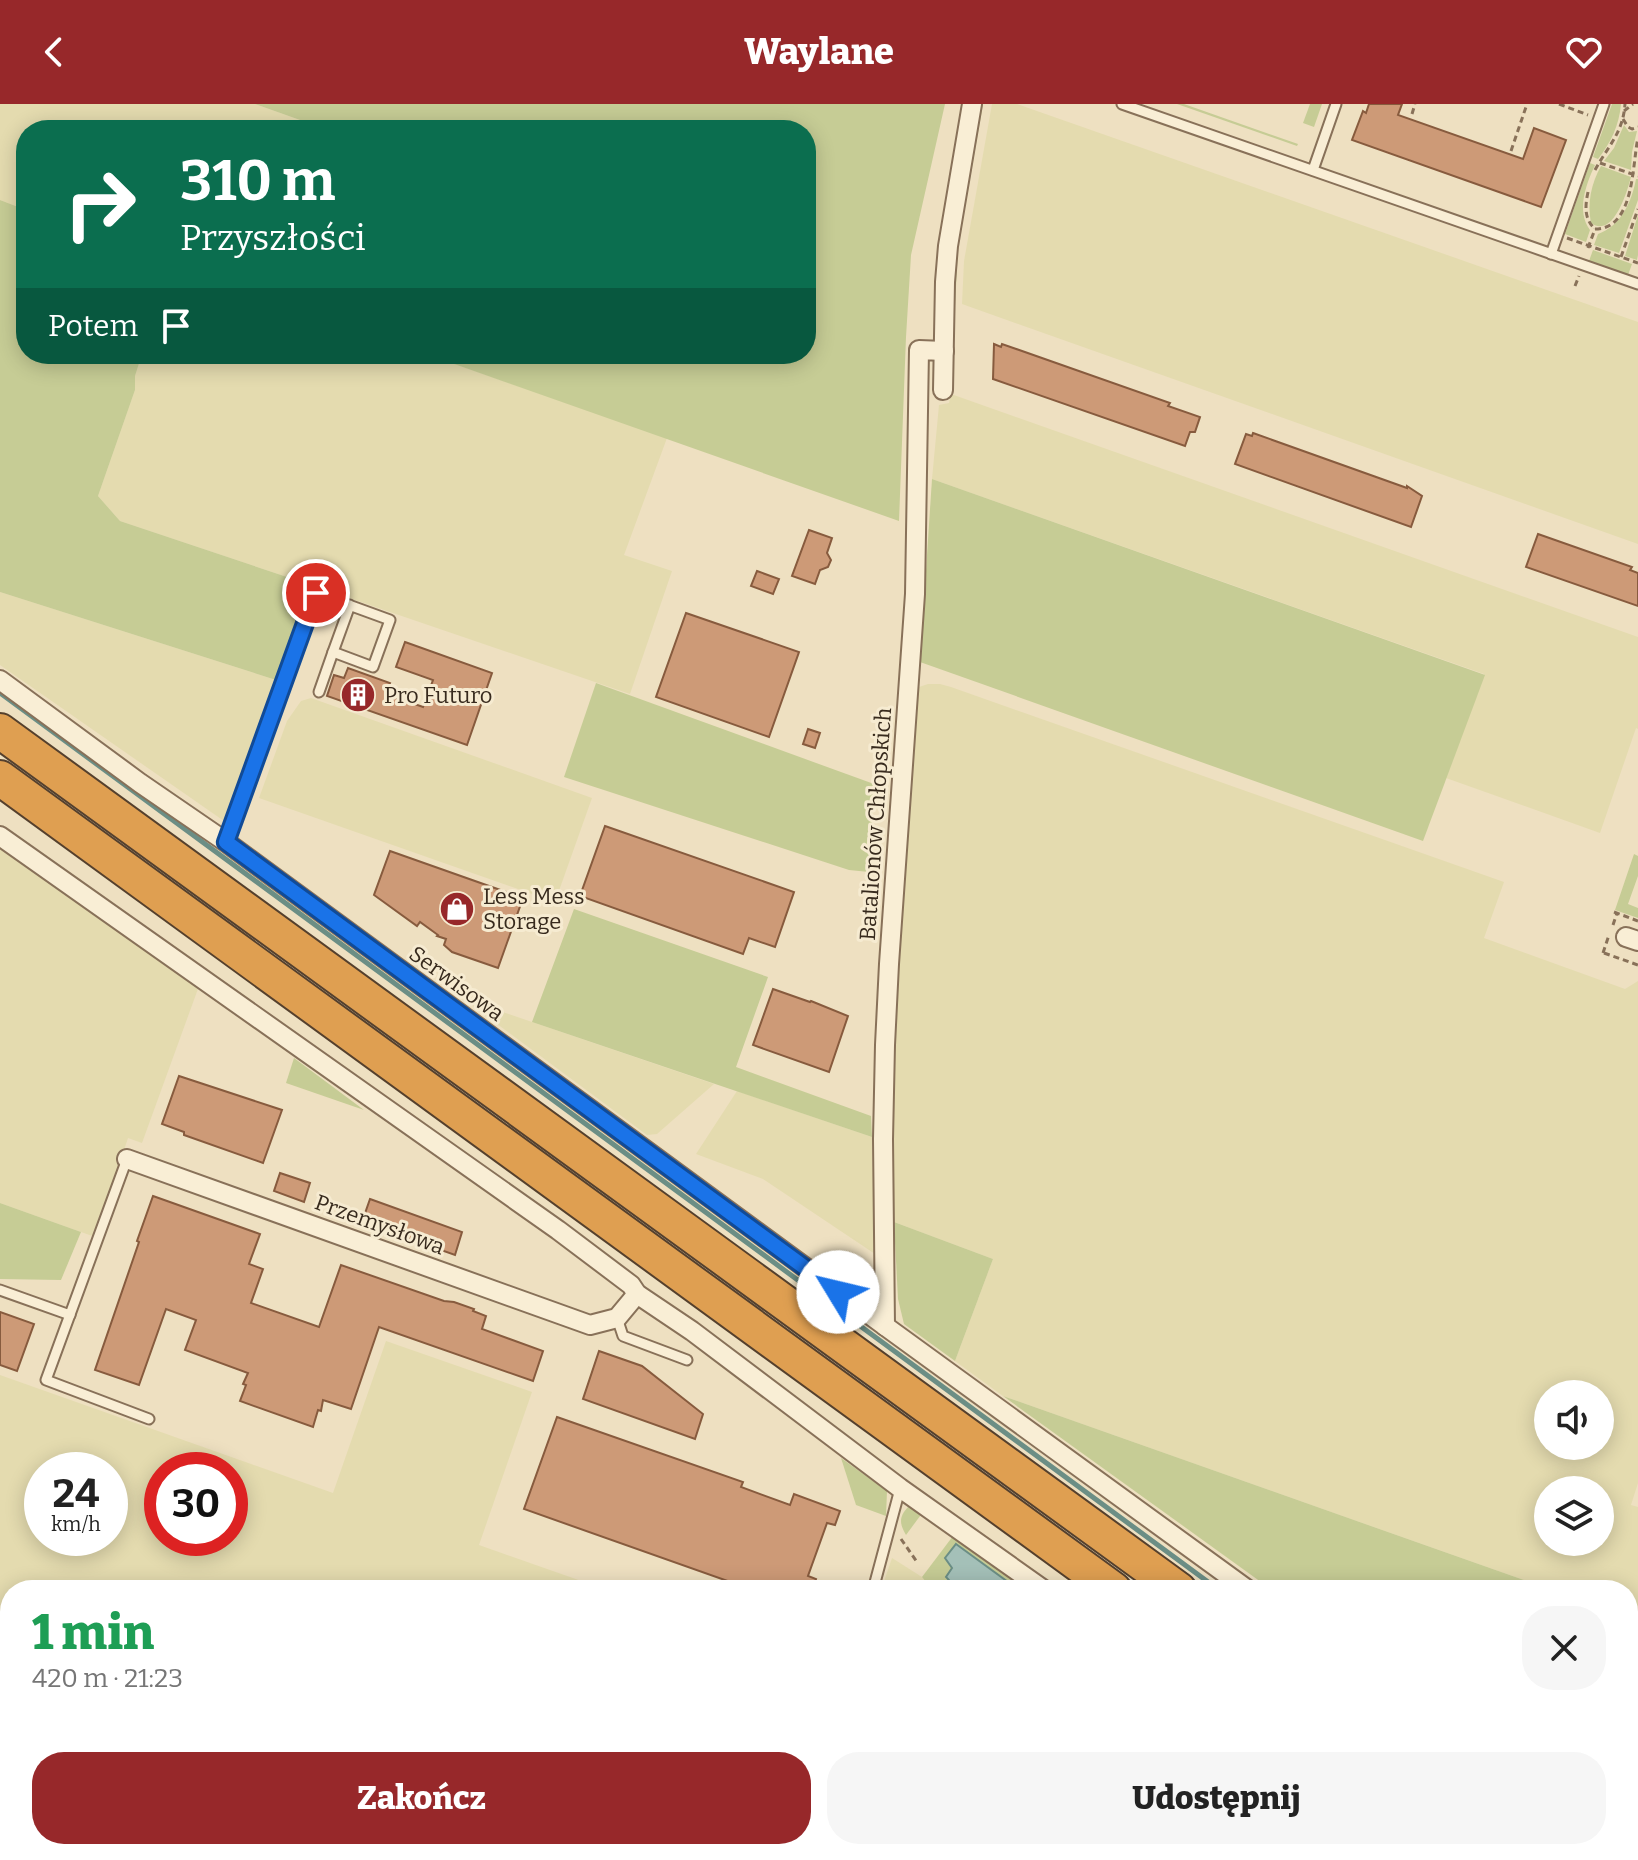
<!DOCTYPE html>
<html lang="pl">
<head>
<meta charset="utf-8">
<style>
	body { margin:0; font-family:Bitter,serif; background:#f6f6f6; color:#222; height:100vh; display:flex; flex-direction:column; font-size:30px; white-space:nowrap }
	* { box-sizing:border-box; margin:0 }
	p { font-size:26px; color:#767676 }
	.icon { flex:none; width:44px; height:44px; fill:none; stroke:currentColor; stroke-width:2; stroke-linecap:round; stroke-linejoin:round }
	.map { position:relative; flex:1; overflow:hidden }
	.drawer { position:absolute; left:0px; top:1476px; width:1638px; height:280px; display:flex; flex-direction:column; background:#fff; border-radius:32px 32px 0 0; box-shadow:0 4px 20px #0003 }
	.drawer>* { flex:none }
	.banner { position:absolute; left:16px; top:16px; width:800px; height:244px; border-radius:32px; box-shadow:0 4px 20px #0003; background:#0b6e4f; color:#fff; overflow:hidden }
	.fabs { position:absolute; left:1534px; top:1276px; display:grid; gap:16px }
	.fabs a { display:grid; place-items:center; width:80px; height:80px; border-radius:50%; background:#fff; box-shadow:0 4px 20px #0003; font-size:40px }
	.speed { position:absolute; left:24px; top:1348px; display:flex; gap:16px; font-size:40px; font-weight:700; text-align:center }
	.speed>* { display:grid; place-content:center; width:104px; height:104px; border-radius:50%; background:#fff; box-shadow:0 4px 20px #0003; line-height:1 }
	.speed small { font-size:20px; font-weight:400 }
	.speed .limit { border:12px solid #d22; background:#fff; color:#111 }
	.pin { position:absolute; display:grid; place-items:center; width:68px; height:68px; color:#fff; margin:-34px; border:4px solid #fff; border-radius:50%; box-shadow:0 2px 8px #0007 }
	.me { position:absolute; width:88px; margin:-44px; rotate:306deg; stroke-linejoin:round; filter:drop-shadow(0 0 6px #0008) }
	.turn { display:flex; align-items:center; gap:28px; height:168px; padding:0 32px; font-size:36px }
	.turn .icon { width:104px; height:104px; stroke-width:2.5 }
	.turn b { display:block; font-size:56px; line-height:68px }
	.then { display:flex; align-items:center; height:76px; padding:0 32px; background:#0003; gap:16px; font-size:30px }
	.round { display:grid; place-items:center; flex:none; width:84px; height:84px; border-radius:32px; background:#f6f6f6 }
	.head { display:flex; align-items:center; justify-content:space-between; height:136px; padding:0 32px }
	h1 { font-size:48px; font-weight:800; line-height:60px; color:#1e9e55 }
	.cta { display:flex; gap:16px; margin-top:auto; padding:16px 32px }
	.cta a { flex:1; height:92px; border-radius:32px; background:#97282a; color:#fff; font-size:32px; font-weight:800; line-height:92px; text-align:center }
	.cta a+a { background:#f6f6f6; color:#222 }
	header { display:flex; justify-content:space-between; align-items:center; height:104px; padding:0 32px; background:#97282a; color:#fff; font-size:36px; font-weight:800 }
	.map>svg:first-child { display:block }
	.farmland { fill:#e4dbaf; fill-rule:evenodd }
	.green { fill:#c6cc95 }
	.water { fill:#a4c0b8; stroke:#6b8e85; stroke-width:2 }
	.lines { fill:none; stroke-linecap:round; stroke-linejoin:round }
	.stream { stroke:#6b8e85; stroke-width:5 }
	.building { fill:#cd9a77; stroke:#875b3e; stroke-width:2 }
	.lane-casing { stroke:#887159; stroke-width:13 }
	.street-casing { stroke:#887159; stroke-width:22 }
	.highway-casing { stroke:#55402d; stroke-width:38 }
	.path { stroke:#887159; stroke-width:3; stroke-dasharray:6 4; stroke-linecap:butt }
	.lane { stroke:#f9eed5; stroke-width:9 }
	.street { stroke:#f9eed5; stroke-width:18 }
	.highway { stroke:#df9f51; stroke-width:34 }
	.route-casing { stroke:#114b97; stroke-width:20 }
	.route { stroke:#1a73e8; stroke-width:14 }
	.labels { text-anchor:middle; stroke-width:6; stroke-linejoin:round; paint-order:stroke }
	.poi-label { font-size:22px; fill:#372a1d; stroke:#f6ebd1; text-anchor:start }
	.street-label { font-size:22px; fill:#372a1d; stroke:#f6ebd1 }
</style>
</head>
<body>
<header><svg class="icon" aria-label="back" viewBox="0 0 24 24"><path d="M15 5l-7 7 7 7"/></svg>Waylane<svg class="icon" aria-label="heart" viewBox="0 0 24 24"><path d="M12 20l-8-8c-3-5 5-10 8-4 3-6 11-1 8 4z"/></svg></header>
<div class="map">
<svg width="1638" height="1756" viewBox="0 0 1638 1756">
	<rect width="100%" height="100%" fill="#eee0c1"/>
	<!-- farmland -->
	<g class="farmland">
		<path d="M0,0H255L328,26H26V106L0,96Z"/>
		<path d="M992,0H1017L1638,218V440L962,200L964,157Z"/>
		<path d="M142,250H426L667,334L624,451L672,467L630,590L311,481L120,417L98,392L135,286V272Z"/>
		<path d="M951,290L1638,533V625L1636,624L1600,729L1446,674L1484,570L932,375L939,301L949,299Z"/>
		<path d="M0,488L276,576L224,717L0,561Z"/>
		<path d="M928,580H940L951,583L1504,778L1484,834L1625,885L1638,877V1379L1631,1401L1638,1403V1517L1628,1513V1486H1552L1003,1292L955,1257L993,1155L894,1118L892,940L919,583ZM1548,1290H1600V1342H1548ZM1548,1386H1600V1438H1548Z"/>
		<path d="M311,594L592,694L555,798L259,694L287,617L301,597Z"/>
		<path d="M0,738L199,882L142,1039L128,1034L95,1133L0,1099Z"/>
		<path d="M462,894L532,918L714,980L657,1030L647,1031Z"/>
		<path d="M737,987L872,1033L875,1150L763,1075L696,1050Z"/>
		<path d="M386,1237L532,1288L479,1441L607,1486H10V1746H758L752,1756H0V1271L333,1389ZM42,1366H110V1434H42ZM162,1366H230V1434H162Z"/>
		<path d="M892,1454L922,1473L932,1486H881Z"/>
		<path d="M773,1746H1381L1394,1756H768Z"/>
	</g>
	<!-- green -->
	<g class="green">
		<path d="M255,0H945L911,151L906,233L899,417L426,250H806V26H328Z"/>
		<path d="M980,0H983L958,144L955,202L952,195L956,141Z"/>
		<path d="M1177,0H1184L1298,40L1297,42Z"/>
		<path d="M1310,0H1322L1314,23L1303,19Z"/>
		<path d="M1612,0H1621C1619,22 1611,38 1598,55L1593,53Z"/>
		<path d="M1624,21L1629,28L1637,27L1632,48L1631,66L1604,57L1614,44Z"/>
		<path d="M1590,59L1595,61C1586,80 1576,107 1590,126L1586,138L1565,130Z"/>
		<path d="M1601,62L1631,73C1627,88 1613,135 1591,119C1587,99 1591,80 1601,62Z"/>
		<path d="M1636,75H1638V96L1619,149L1594,141L1598,130C1621,122 1632,97 1636,75Z"/>
		<path d="M0,96L26,106V250H142L135,272V286L98,392L120,417L311,481L276,576L0,488Z"/>
		<path d="M1638,111V151L1637,156L1625,152Z"/>
		<path d="M1593,146L1632,160L1628,171L1589,157Z"/>
		<path d="M932,375L1485,571L1423,737L920,558Z"/>
		<path d="M596,579L874,680L869,768L849,766L564,673Z"/>
		<path d="M1634,750L1638,752V772L1628,800L1638,804V814L1615,806Z"/>
		<path d="M574,805L768,873L736,963L871,1012L872,1033L532,918Z"/>
		<path d="M294,954L364,1006L286,979Z"/>
		<path d="M0,1099L81,1128L61,1176L0,1175Z"/>
		<path d="M894,1118L993,1155L955,1257L904,1220L898,1195Z"/>
		<path d="M1003,1292L1552,1486H1272Z"/>
		<path d="M841,1354L887,1387L886,1412L856,1401Z"/>
		<path d="M908,1403L917,1404L923,1408L906,1431C899,1419 899,1413 908,1403Z"/>
		<path d="M953,1432L1027,1486H932L922,1473Z"/>
		<path d="M1628,1513L1638,1517V1691L1628,1721Z"/>
	</g>
	<!-- water -->
	<path class="water" d="M956,1440L1019,1486H958L946,1473L952,1464L945,1454Z"/>
	<g class="lines">
		<!-- stream -->
		<g class="stream">
			<path d="M0,589L1219,1486"/>
			<path d="M1572,1746L1586,1756"/>
		</g>
	</g>
	<!-- building -->
	<g class="building">
		<path d="M1369,0H1402L1398,11L1523,55L1534,24L1566,36L1541,103L1352,36L1363,7L1366,9Z"/>
		<path d="M994,240L1001,243L1002,240L1170,299L1168,302L1200,313L1195,328H1190L1185,342L993,275Z"/>
		<path d="M1253,329L1407,384V382L1422,392L1411,423L1235,360L1246,330L1252,332Z"/>
		<path d="M809,426L832,434L827,449L831,456L828,463L820,466L815,480L792,472Z"/>
		<path d="M1538,430L1632,463L1630,466L1638,469V502L1526,463Z"/>
		<path d="M757,467L779,475L773,490L751,482Z"/>
		<path d="M686,509L799,548L769,633L656,593Z"/>
		<path d="M405,538L492,569L467,641L327,592L334,571L344,574L348,564L390,579L386,590L423,603L433,576L396,563Z"/>
		<path d="M808,625L820,629L815,644L803,640Z"/>
		<path d="M605,722L794,788L775,843L749,834L743,850L580,792Z"/>
		<path d="M390,747L523,794L498,864L452,848L444,841L446,835L437,832L438,831L420,818L417,822L374,791Z"/>
		<path d="M773,885L810,898L811,897L848,912L829,968L753,941Z"/>
		<path d="M179,972L282,1006L263,1059L184,1031V1028L162,1020Z"/>
		<path d="M280,1069L310,1079L304,1098L274,1087Z"/>
		<path d="M153,1092L260,1130L249,1160L263,1165L251,1199L319,1223L341,1161L444,1197L454,1198L474,1205L473,1207L486,1212L482,1225L543,1247L533,1277L379,1223L351,1305L323,1296L321,1307L318,1306L313,1323L240,1297L246,1281L243,1280L248,1269L185,1246L196,1216L166,1205L139,1281L95,1266L139,1138L137,1137Z"/>
		<path d="M370,1095L462,1128L455,1151L362,1118Z"/>
		<path d="M0,1208L34,1220L17,1267L0,1261Z"/>
		<path d="M599,1247L642,1262L703,1310L695,1335L583,1295Z"/>
		<path d="M557,1313L743,1378L741,1383L790,1401L794,1390L840,1407L835,1421L827,1419L808,1472L816,1475L812,1486H753L524,1405Z"/>
	</g>
	<g class="lines">
		<!-- lane casing -->
		<g class="lane-casing">
			<g id="lane">
				<path d="M1122,0L1638,180"/>
				<path d="M1313,66L1336,0"/>
				<path d="M1551,150L1604,0"/>
				<path d="M319,588L333,548"/>
				<path d="M226,738L316,489L390,516L373,563L333,548L350,501"/>
				<path d="M127,1055L46,1276L149,1315"/>
				<path d="M0,1186L70,1211"/>
				<path d="M617,1214L623,1232L687,1256"/>
				<path d="M873,1486L900,1385"/>
			</g>
		</g>
		<!-- street casing -->
		<g class="street-casing">
			<g id="street">
				<path d="M943,286L945,178L948,142L972,0"/>
				<path d="M0,576L140,679L226,738L885,1222L1248,1486"/>
				<path d="M0,732L558,1126L631,1181L637,1190L692,1227L900,1384L1044,1486"/>
				<path d="M1626,833L1638,837"/>
				<path d="M127,1055L590,1221L617,1214L637,1190"/>
				<path d="M885,1222L883,1035L885,941L889,860L915,490L919,246L944,247"/>
				<path d="M1411,1746L1425,1756"/>
				<path d="M1605,1746L1620,1756"/>
			</g>
		</g>
		<!-- highway casing -->
		<g class="highway-casing">
			<g id="highway">
				<path d="M0,627L1179,1486"/>
				<path d="M0,674L1114,1486"/>
				<path d="M1472,1746L1486,1756"/>
				<path d="M1536,1746L1549,1756"/>
			</g>
		</g>
		<!-- path -->
		<g class="path">
			<path d="M1559,0L1588,11"/>
			<path d="M1624,7L1633,0"/>
			<path d="M1412,10L1415,0"/>
			<path d="M1623,15L1628,23L1632,25L1638,23"/>
			<path d="M1511,47L1527,0"/>
			<path d="M1600,59L1638,72"/>
			<path d="M1595,66C1608,42 1623,29 1625,0"/>
			<path d="M1588,88C1585,102 1584,115 1595,125"/>
			<path d="M1595,125C1635,125 1632,60 1638,34"/>
			<path d="M1567,134L1638,159"/>
			<path d="M1588,144L1595,125"/>
			<path d="M1621,153L1638,105"/>
			<path d="M1575,182L1579,172"/>
			<path d="M1614,808L1638,817"/>
			<path d="M1613,821L1617,809"/>
			<path d="M1603,849L1609,831"/>
			<path d="M1604,849L1638,861"/>
			<path d="M901,1435L917,1458"/>
			<path d="M0,1539L10,1543"/>
			<path d="M582,1746L610,1756"/>
			<path d="M761,1756L767,1746"/>
		</g>
		<!-- lane -->
		<use href="#lane" class="lane"/>
		<!-- street -->
		<use href="#street" class="street"/>
		<!-- highway -->
		<use href="#highway" class="highway"/>
	</g>
	<g class="lines">
		<!-- route casing -->
		<g class="route-casing">
			<path id="route" d="M316,489L226,738L838,1188"/>
		</g>
		<!-- route -->
		<use href="#route" class="route"/>
	</g>
	<!-- icons -->
	<defs>
		<g id="building-disc" transform="scale(1.8)"><circle r="9.5" fill="#97282a" stroke="#f6ebd1"/><path d="M-4-6H4V6H1V3H-1V6H-4ZM-2.5-4.3h1.7v1.8h-1.7ZM.8-4.3h1.7v1.8H.8ZM-2.5-1h1.7V.8h-1.7ZM.8-1h1.7V.8H.8Z" fill="#fff"/></g>
		<g id="shop-disc" transform="scale(1.8)"><circle r="9.5" fill="#97282a" stroke="#f6ebd1"/><path d="M-5-2.5h2.3a2.7 3.5 0 0 1 5.4 0H5L5.5 6h-11ZM-1.5-2.5h3a1.5 2.3 0 0 0-3 0Z" fill="#fff"/></g>
	</defs>
	<g fill-rule="evenodd">
		<use href="#building-disc" x="358" y="591"/>
		<use href="#shop-disc" x="457" y="805"/>
	</g>
	<g class="labels">
		<!-- poi labels -->
		<g class="poi-label">
			<text x="384" y="599">Pro Futuro</text>
			<text x="483" y="800">Less Mess<tspan x="483" dy="25">Storage</tspan></text>
		</g>
		<!-- street labels -->
		<g class="street-label">
			<text transform="translate(875 720) rotate(-86)" y="8">Batalionów Chłopskich</text>
			<text transform="translate(457 879) rotate(36)" y="8">Serwisowa</text>
			<text transform="translate(380 1120) rotate(20)" y="8">Przemysłowa</text>
		</g>
	</g>
</svg>
<div class="fabs">
<a><svg class="icon" aria-label="sound" viewBox="0 0 24 24"><path d="M4 9h4l5-4v14l-5-4H4zM17 9q2 3 0 6"/></svg></a>
<a><svg class="icon" aria-label="layers" viewBox="0 0 24 24"><path d="M12 4l9 5-9 5-9-5zM3 14l9 5 9-5"/></svg></a>
</div>
<div class="speed"><div>24<small>km/h</small></div><div class="limit">30</div></div>
<div class="pin" style="left:316px;top:489px;background:#d93025"><svg class="icon" aria-label="arrive" viewBox="0 0 24 24"><path d="M6 21V4h12l-3 4 3 4H6"/></svg></div>
<svg class="me" style="left:838px;top:1188px" viewBox="-20 -20 40 40"><circle r="19" fill="#fff"/><path d="M0-13L10 11 0 6-10 11z" fill="#1a73e8"/></svg>
<div class="banner">
<div class="turn"><svg class="icon" aria-label="right" viewBox="0 0 24 24"><path d="M7 20v-9h11M14 6l5 5-5 5"/></svg><div><b>310 m</b>Przyszłości</div></div>
<div class="then">Potem<svg class="icon" aria-label="arrive" viewBox="0 0 24 24"><path d="M6 21V4h12l-3 4 3 4H6"/></svg></div>
</div>
<section class="drawer">
<div class="head"><div><h1>1 min</h1><p>420 m · 21:23</p></div><a class="round"><svg class="icon" aria-label="close" viewBox="0 0 24 24"><path d="M6 6l12 12M18 6L6 18"/></svg></a></div>
<div class="cta"><a>Zakończ</a><a>Udostępnij</a></div>
</section>
</div>
</body>
</html>
